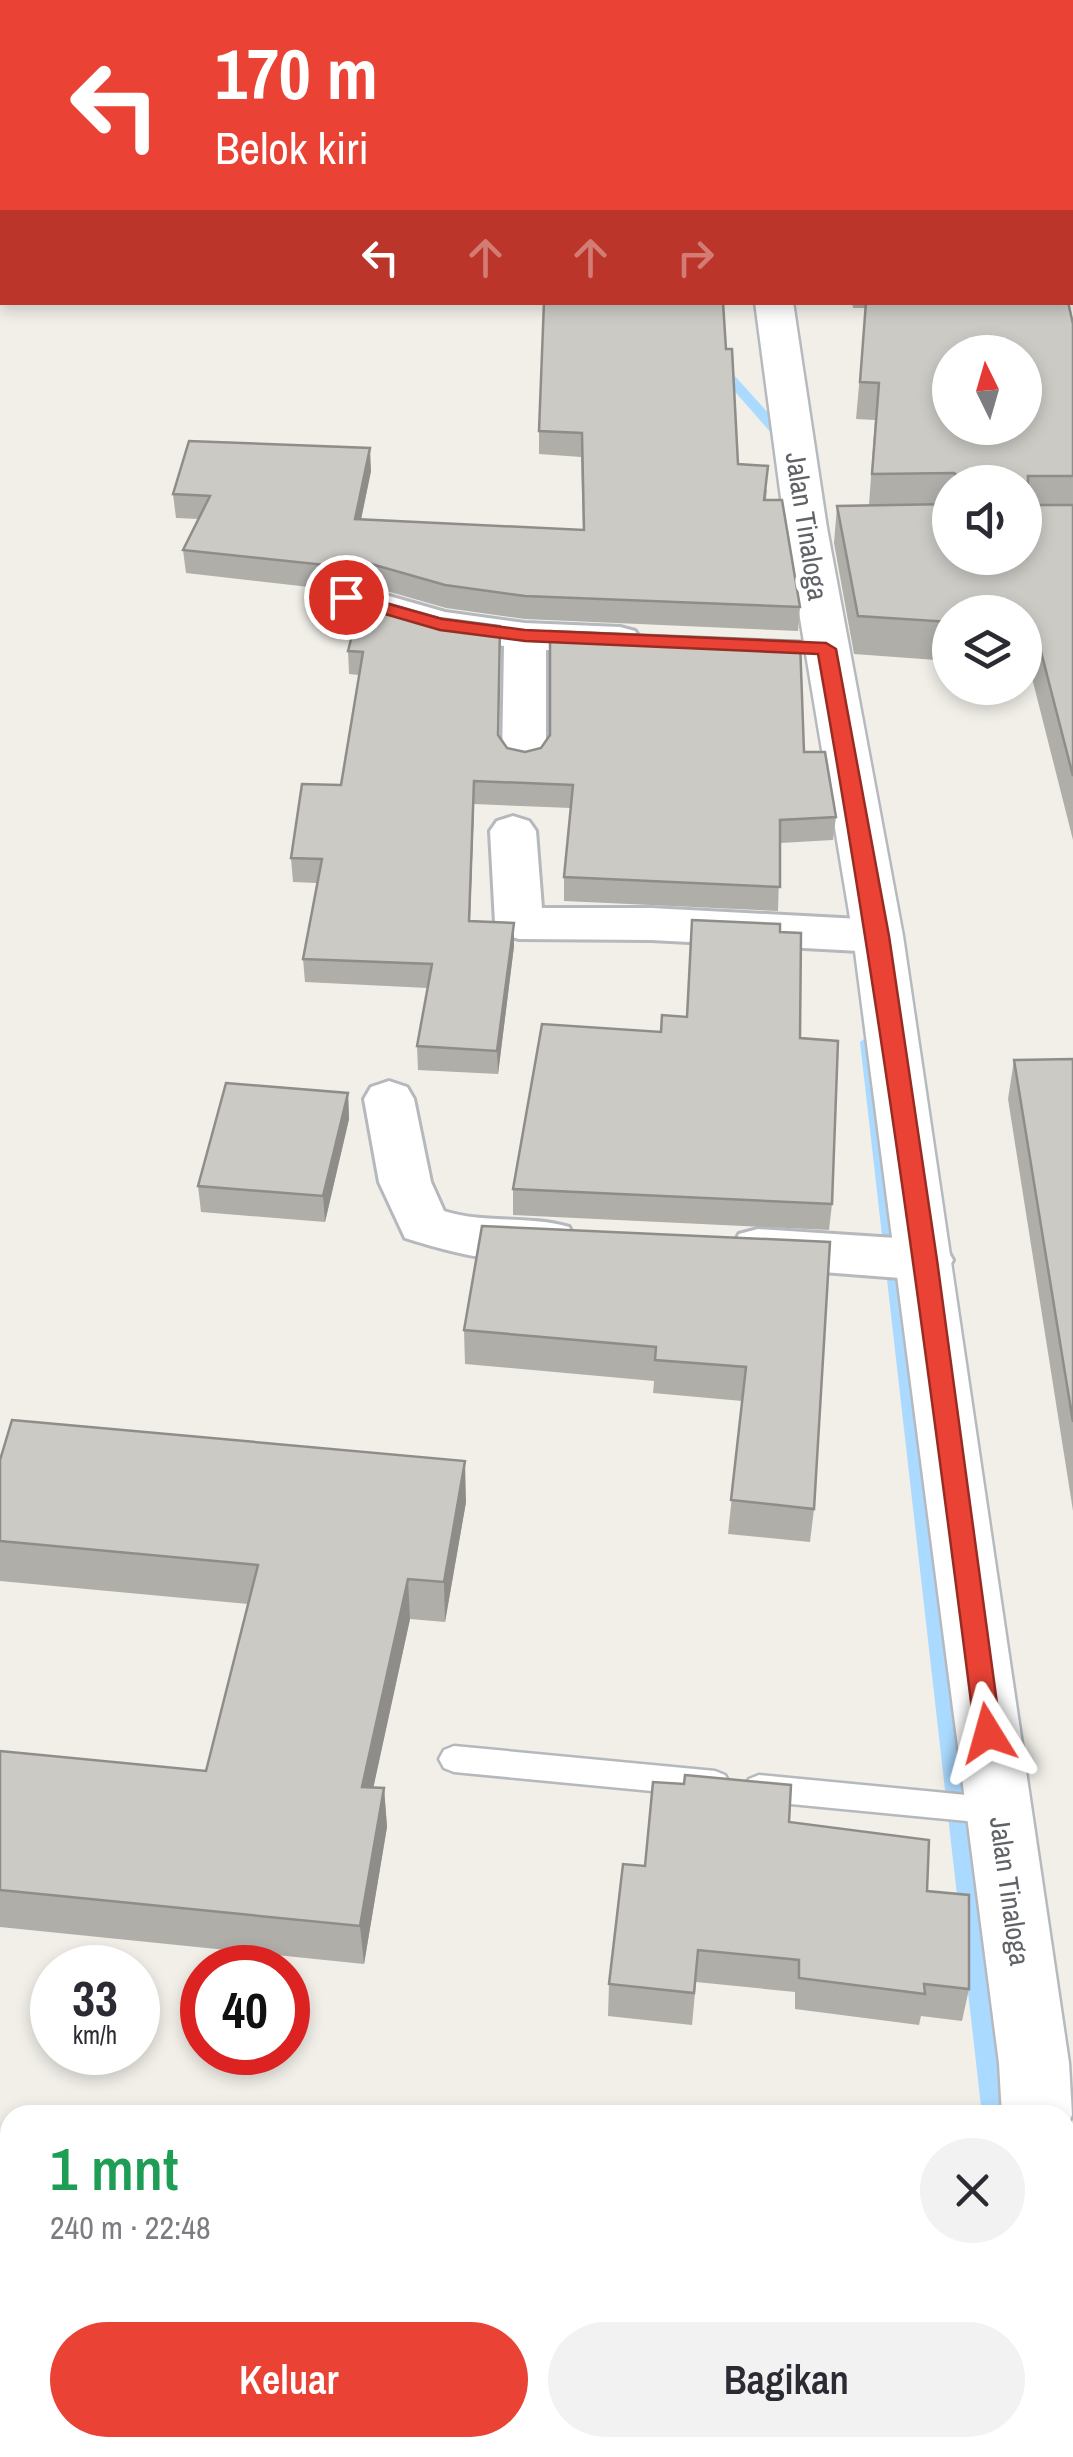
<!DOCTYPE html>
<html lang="id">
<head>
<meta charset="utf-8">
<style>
	body { margin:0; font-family:"Archivo Narrow",sans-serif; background:#f2f2f3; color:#2b2b33; height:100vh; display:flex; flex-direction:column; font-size:38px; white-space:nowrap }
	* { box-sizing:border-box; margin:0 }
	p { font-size:32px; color:#7c7c81 }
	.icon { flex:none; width:55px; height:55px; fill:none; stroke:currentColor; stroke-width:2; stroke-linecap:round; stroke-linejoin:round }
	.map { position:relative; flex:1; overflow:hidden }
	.drawer { position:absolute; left:0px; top:2105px; width:1075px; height:352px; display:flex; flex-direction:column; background:#fff; border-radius:30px 30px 0 0; box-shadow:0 5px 15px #0003 }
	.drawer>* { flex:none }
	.guide { position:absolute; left:0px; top:0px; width:1075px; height:305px; box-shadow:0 5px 15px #0003; background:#ea4335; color:#fff; overflow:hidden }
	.needle { width:65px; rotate:355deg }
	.fabs { position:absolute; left:932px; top:335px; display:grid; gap:20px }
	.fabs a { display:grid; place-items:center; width:110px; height:110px; border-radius:50%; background:#fff; box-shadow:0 5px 15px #0003; font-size:50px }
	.speed { position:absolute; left:30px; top:1945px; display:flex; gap:20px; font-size:50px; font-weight:700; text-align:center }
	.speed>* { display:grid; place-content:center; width:130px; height:130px; border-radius:50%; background:#fff; box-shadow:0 5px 15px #0003; line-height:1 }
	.speed small { font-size:25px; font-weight:400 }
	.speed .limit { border:15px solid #d22; background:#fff; color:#111 }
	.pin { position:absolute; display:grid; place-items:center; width:85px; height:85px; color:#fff; margin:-42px; border:5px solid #fff; border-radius:50%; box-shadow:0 2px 10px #0007 }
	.me { position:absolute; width:110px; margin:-55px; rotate:352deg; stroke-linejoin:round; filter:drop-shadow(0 0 8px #0008) }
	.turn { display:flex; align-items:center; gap:35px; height:210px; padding:0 50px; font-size:45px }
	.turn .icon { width:130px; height:130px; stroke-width:2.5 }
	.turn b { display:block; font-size:70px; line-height:85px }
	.lanes { display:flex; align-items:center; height:95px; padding:0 50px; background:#0003; justify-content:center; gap:50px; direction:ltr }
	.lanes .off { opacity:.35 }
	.round { display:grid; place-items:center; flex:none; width:105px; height:105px; border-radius:52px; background:#f2f2f3 }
	.summary { display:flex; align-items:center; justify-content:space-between; height:170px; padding:0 50px }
	h1 { font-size:60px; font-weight:600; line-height:75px; color:#1e9e55 }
	.cta { display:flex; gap:20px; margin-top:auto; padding:20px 50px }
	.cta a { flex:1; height:115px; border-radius:60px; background:#ea4335; color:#fff; font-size:40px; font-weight:600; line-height:115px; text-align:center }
	.cta a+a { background:#f2f2f3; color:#2b2b33 }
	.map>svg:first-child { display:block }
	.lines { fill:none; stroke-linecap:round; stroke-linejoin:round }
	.stream { fill:#aadaff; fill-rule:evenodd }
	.lane-casing { stroke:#b5b8bc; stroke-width:5 }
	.street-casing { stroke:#b5b8bc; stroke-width:6 }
	.secondary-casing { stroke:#b6babf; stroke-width:5 }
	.lane { fill:#fff; fill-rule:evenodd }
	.street { fill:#fff; fill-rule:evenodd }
	.secondary { fill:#fff; fill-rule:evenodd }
	.wall { fill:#afaea9; fill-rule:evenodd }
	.shaded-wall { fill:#8f8d8a }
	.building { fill:#cccac5; stroke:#8f8d8a; stroke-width:2.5; fill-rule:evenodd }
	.route { fill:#ea4335; stroke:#982c22; stroke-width:2.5 }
	.labels { text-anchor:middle; stroke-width:10; stroke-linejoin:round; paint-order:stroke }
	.street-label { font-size:28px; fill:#5f6368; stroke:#fff }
</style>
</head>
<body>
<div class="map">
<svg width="1073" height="2457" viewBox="0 0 1073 2457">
	<rect width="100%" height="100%" fill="#f1efe8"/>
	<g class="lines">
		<!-- stream -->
		<g class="stream">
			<path d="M719,362L723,363L790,437V443H780L715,369L713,366Z"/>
			<path d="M868,1036L876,1042L1004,2115H982L860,1042Z"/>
			<path d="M978,2448H1002L1001,2457H977Z"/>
		</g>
		<!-- lane casing -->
		<g class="lane-casing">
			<g id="lane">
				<path d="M454,1746L715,1771L725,1775L730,1784L725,1793L715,1797L454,1772L444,1768L439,1759L444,1750Z"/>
				<path d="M759,1775L998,1798L1008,1802L1013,1811L1008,1820L998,1824L759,1801L749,1797L744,1788L749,1779Z"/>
			</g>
		</g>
		<!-- street casing -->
		<g class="street-casing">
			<g id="street">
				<path d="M347,584L445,612L525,623L620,627L635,631L641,640L635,649L620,653L546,650V758L540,768L524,772L508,768L502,758L504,646L441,637L332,606L326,597L332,588Z"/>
				<path d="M513,816L529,821L536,831L542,908H651L878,920L895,925L902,936L895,947L878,952L651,940L519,939L502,934L495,923L490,831L497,821Z"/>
				<path d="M389,1081L407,1087L414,1099L431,1182L444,1211C484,1224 528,1215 569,1227L576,1241L569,1255C517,1270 455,1254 405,1238L379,1182L364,1099L371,1087Z"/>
				<path d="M758,1229L926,1240L945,1246L953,1260L945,1274L926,1280L758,1267L739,1262L732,1248L739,1234Z"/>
			</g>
		</g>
		<!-- secondary casing -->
		<g class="secondary-casing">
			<g id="secondary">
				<path d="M726,0H760V2H727Z"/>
				<path d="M755,302H793L827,528L903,936L1069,2063L1072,2115L1065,2132V2115H1002L999,2063L853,936L785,528Z"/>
				<path d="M1065,2426L1073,2457H998V2448H1065Z"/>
			</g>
		</g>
		<!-- lane -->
		<use href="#lane" class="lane"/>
		<!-- street -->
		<use href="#street" class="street"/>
		<!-- secondary -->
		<use href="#secondary" class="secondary"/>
	</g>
	<!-- wall -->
	<g class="wall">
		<path d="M852,302H1068L1073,324V840L1032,678H1025V612H950V661L854,654L834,543L837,506L869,505L875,420L856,419L866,308H853ZM950,482H1025L950,558Z"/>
		<path d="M726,349L738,464L767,490L766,500L800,607L798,631L525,619L446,608L348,580L327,589L186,573L183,550L199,519L176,518L173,494L371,471L361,520L583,530L581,457L539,454V431Z"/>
		<path d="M362,596L499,736L507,748L525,752H804L836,817L833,840L780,843L778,911L564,901V877L571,808L474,804L470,921L514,923V946L498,1074L418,1070L417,1046L428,988L305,982L303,959L317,883L293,882L291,858L341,785L359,675L349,674L348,651Z"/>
		<path d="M780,932L832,1204L829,1230L513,1215V1189L661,1032L687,1017Z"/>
		<path d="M1073,1059V1511L1008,1099L1014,1060Z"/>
		<path d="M348,1093L349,1119L325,1222L201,1212L198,1186Z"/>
		<path d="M830,1242L814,1509L810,1542L728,1534L742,1401L653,1393L654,1381L465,1364L464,1330Z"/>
		<path d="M0,1460L466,1502L445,1622L410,1619L373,1788H384L387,1827L364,1964L0,1927V1751L206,1771L248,1604L0,1581Z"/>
		<path d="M789,1822L927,1891L969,1989L962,2021L921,2016L919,2025L795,2009V1992L696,1982L692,2025L608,2016L609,1984L645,1866Z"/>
	</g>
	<!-- shaded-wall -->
	<g class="shaded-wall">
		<path d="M370,448L371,471L356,543L355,519Z"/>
		<path d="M347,557L348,580L327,589L325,565Z"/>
		<path d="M474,781V804L469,944V921Z"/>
		<path d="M514,923V946L498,1074L497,1051Z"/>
		<path d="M348,1093L349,1119L325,1222L323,1196Z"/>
		<path d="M465,1461L466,1502L445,1622L444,1582Z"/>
		<path d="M408,1579L410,1619L365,1826L362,1787Z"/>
		<path d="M384,1788L387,1827L364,1964L360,1926Z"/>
	</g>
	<!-- building -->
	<g class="building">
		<path d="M541,0H683L684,2H541Z"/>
		<path d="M865,0H1024L1025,2H865Z"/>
		<path d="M1072,54H1073L1072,193Z"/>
		<path d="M544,302H723L726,349H732L738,464L768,466L764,500H782L800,607L525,596L445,585L347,557L325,565L183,550L210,496L173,494L189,441L370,448L355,519L584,530L582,433L539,431Z"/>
		<path d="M866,302H1068L1073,324V476H1028V505H1073V776L1038,640L1025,639V612H950V622L858,616L837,506L950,504V558H1025V482H958V476L954,473L872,474L879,383L860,382ZM950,352H1025V428H950Z"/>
		<path d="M362,596L439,618L500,626L498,735L507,748L525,752L541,748L550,735V631L800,641L804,752H825L836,817L780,820V887L564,877L573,785L474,781L469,921L514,923L497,1051L417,1046L432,964L303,959L322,859L291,858L302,784L341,785L363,652L348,651Z"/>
		<path d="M692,920L780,924V932L801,933L800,1038L838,1041L832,1204L513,1189L542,1024L661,1032L662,1015L687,1017Z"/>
		<path d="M1073,1059V1422L1014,1060Z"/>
		<path d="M226,1083L348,1093L323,1196L198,1186Z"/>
		<path d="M482,1226L830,1242L814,1509L731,1500L746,1367L655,1360L656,1347L464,1330Z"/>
		<path d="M12,1420L465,1461L444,1582L408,1579L362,1787L384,1788L360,1926L0,1890V1751L206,1771L258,1565L0,1541V1460Z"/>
		<path d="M685,1775L791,1785L789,1822L929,1840L927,1891L969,1895V1989L924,1984L925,1994L799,1978V1960L698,1950L694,1993L609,1984L623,1864L645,1866L653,1782L684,1784Z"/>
		<path d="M441,2448H531L614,2457H440Z"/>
	</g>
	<!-- route -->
	<path class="route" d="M346,592L442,619L525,630L826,643L836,649L889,936L937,1260L1001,1733L997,1741L988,1744L979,1741L975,1733C929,1371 882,1014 818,654L525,641L440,630L340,601L337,597Z"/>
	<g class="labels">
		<!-- street labels -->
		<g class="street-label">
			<text transform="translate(807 526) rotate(81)" y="10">Jalan Tinaloga</text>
			<text transform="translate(1010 1891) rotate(82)" y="10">Jalan Tinaloga</text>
		</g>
	</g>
</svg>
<div class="fabs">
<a><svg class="needle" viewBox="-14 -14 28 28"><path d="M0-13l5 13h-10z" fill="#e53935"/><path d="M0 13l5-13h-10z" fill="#7c7c81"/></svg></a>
<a><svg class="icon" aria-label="sound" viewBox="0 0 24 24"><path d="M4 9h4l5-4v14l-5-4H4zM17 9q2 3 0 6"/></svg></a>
<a><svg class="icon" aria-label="layers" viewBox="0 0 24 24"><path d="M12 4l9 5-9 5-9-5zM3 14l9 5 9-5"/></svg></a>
</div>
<div class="speed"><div>33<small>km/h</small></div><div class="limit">40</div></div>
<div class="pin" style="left:346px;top:597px;background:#d93025"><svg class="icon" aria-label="arrive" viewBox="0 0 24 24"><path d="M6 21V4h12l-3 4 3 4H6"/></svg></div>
<svg class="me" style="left:988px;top:1733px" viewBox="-20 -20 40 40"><path d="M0-17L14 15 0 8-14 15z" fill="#ea4335" stroke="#fff" stroke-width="4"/></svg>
<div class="guide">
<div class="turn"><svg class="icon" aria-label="left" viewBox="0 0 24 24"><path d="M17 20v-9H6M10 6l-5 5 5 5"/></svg><div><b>170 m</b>Belok kiri</div></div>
<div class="lanes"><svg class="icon" aria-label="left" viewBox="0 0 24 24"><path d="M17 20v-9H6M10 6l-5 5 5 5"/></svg><svg class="icon off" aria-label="ahead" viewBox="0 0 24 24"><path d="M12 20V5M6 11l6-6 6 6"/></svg><svg class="icon off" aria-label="ahead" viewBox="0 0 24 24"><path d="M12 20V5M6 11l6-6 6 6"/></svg><svg class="icon off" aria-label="right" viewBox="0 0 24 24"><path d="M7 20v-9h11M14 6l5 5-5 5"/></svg></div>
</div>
<section class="drawer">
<div class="summary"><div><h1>1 mnt</h1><p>240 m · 22:48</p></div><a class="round"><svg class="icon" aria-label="close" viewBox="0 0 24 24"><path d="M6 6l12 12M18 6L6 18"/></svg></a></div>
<div class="cta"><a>Keluar</a><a>Bagikan</a></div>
</section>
</div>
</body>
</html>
